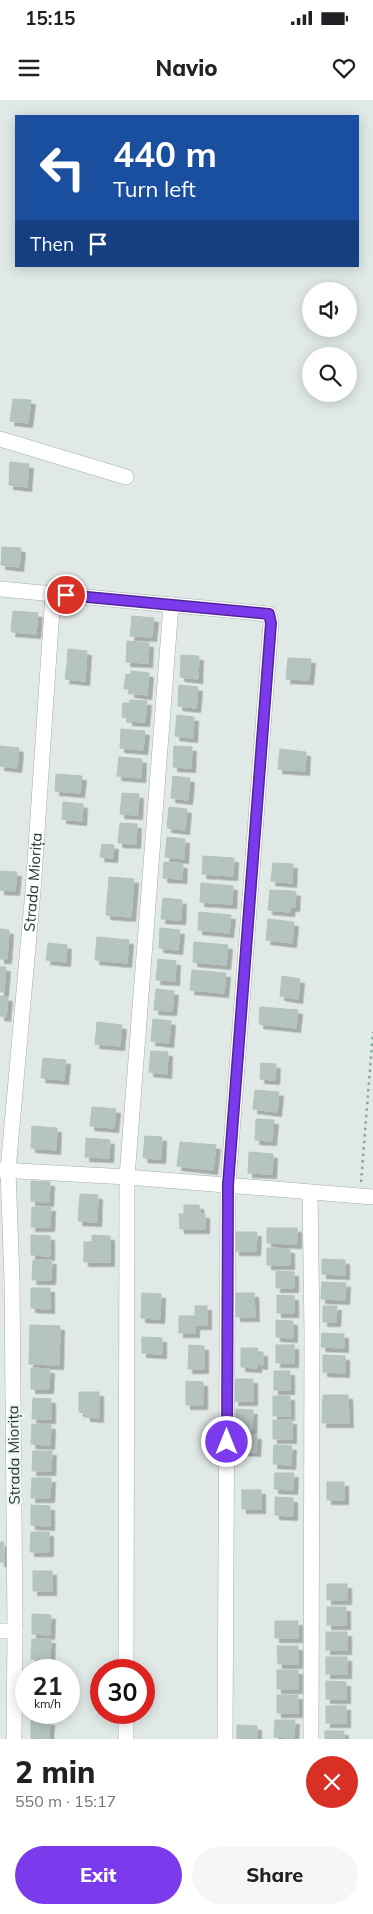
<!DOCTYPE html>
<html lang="en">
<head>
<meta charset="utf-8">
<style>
	body { margin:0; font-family:Mulish,sans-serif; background:#f6f6f6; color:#202124; height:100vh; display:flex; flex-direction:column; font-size:19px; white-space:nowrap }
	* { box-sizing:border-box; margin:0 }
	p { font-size:16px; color:#757577 }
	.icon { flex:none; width:28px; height:28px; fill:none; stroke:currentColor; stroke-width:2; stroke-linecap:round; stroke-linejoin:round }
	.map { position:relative; height:1639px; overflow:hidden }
	.drawer { display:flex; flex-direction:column; background:#fff; flex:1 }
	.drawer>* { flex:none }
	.top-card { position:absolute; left:15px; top:15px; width:344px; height:152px; border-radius:0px; box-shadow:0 2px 12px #0003; background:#1a4fa0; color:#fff; overflow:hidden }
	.tools { position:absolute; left:302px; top:182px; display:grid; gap:10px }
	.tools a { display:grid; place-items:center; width:55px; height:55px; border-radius:50%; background:#fff; box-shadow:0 2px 12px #0003; font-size:25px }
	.speed { position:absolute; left:15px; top:1559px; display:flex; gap:10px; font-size:25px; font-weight:700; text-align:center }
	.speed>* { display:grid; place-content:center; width:65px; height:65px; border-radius:50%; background:#fff; box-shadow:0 2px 12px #0003; line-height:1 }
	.speed small { font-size:12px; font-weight:400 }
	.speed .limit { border:8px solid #d22; background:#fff; color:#111 }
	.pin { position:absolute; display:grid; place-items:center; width:42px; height:42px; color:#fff; margin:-21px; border:2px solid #fff; border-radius:50%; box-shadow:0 1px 5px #0007 }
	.me { position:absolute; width:55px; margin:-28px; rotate:0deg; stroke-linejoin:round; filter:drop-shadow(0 0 4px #0008) }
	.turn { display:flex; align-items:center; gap:18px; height:105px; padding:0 15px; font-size:22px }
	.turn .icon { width:65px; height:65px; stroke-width:2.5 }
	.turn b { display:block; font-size:35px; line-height:42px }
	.then { display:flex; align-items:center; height:48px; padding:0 15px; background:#0003; gap:10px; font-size:19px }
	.round { display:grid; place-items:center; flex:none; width:52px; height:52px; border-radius:26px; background:#f6f6f6 }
	.summary { display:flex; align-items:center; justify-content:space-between; height:85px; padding:0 15px }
	h1 { font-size:30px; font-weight:800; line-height:38px }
	.primary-button { display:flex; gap:10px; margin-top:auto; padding:10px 15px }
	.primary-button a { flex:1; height:58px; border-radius:30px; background:#7c3aed; color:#fff; font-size:20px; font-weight:800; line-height:58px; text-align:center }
	.primary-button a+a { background:#f6f6f6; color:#202124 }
	.status { display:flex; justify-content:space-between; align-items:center; height:35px; padding:0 25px; background:#fff; direction:ltr }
	.status svg { height:14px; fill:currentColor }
	header { display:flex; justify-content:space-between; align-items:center; height:65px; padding:0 15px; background:#fff; font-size:22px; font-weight:800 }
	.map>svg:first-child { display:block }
	.building { fill:#b5c4bf; stroke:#b3c2bd; filter:url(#shadow) }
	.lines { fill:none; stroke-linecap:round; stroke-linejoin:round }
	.street-casing { stroke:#a3b0ad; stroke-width:16 }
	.path { stroke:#83aaa1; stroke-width:2.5; stroke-dasharray:2.5 4; stroke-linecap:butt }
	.street { stroke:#fff; stroke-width:15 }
	.route-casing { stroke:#51269a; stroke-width:12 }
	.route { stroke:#7c3aed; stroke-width:9 }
	.labels { text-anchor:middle; stroke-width:4.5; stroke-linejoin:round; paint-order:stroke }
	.street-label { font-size:15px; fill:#223834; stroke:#f0f6f4 }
</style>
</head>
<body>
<div class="status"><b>15:15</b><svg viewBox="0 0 49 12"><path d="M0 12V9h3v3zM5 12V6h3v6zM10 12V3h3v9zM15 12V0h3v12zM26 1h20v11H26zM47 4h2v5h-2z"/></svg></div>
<header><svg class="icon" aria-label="menu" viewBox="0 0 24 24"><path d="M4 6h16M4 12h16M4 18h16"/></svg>Navio<svg class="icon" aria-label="heart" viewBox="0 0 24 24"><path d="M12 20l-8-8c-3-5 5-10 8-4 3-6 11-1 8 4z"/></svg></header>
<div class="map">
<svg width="373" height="1639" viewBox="0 0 373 1639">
	<defs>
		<filter id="shadow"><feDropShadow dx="4.5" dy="4.5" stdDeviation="0" flood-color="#0004"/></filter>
	</defs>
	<rect width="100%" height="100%" fill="#e0e9e6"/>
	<!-- building -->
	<g class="building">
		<path d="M13,299L31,300L28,323L10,321Z"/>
		<path d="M10,362L29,364L27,387L9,385Z"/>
		<path d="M2,447L21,448L19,467L1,465Z"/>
		<path d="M13,511L38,513L36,534L11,532Z"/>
		<path d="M132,516L154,518L152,537L130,536Z"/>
		<path d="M127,541L149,543L148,563L126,562Z"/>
		<path d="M68,549L87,551L86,566L67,564Z"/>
		<path d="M181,555L199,556L198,579L180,577Z"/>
		<path d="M288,558L311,559L309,580L286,579Z"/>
		<path d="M67,564L86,566L85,581L65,579Z"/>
		<path d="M131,571L149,573L147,595L130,593Z"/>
		<path d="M126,574L131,575L130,589H124Z"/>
		<path d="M179,585L198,587L196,608L178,606Z"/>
		<path d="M130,600L147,601L145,622L128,621Z"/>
		<path d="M123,603H129L128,618L122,617Z"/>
		<path d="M177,615L194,617L193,638L175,636Z"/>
		<path d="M121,629L145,631L143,650L120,648Z"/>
		<path d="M0,646L19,648L17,668L0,666Z"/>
		<path d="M174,646L192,647L191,668L173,667Z"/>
		<path d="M280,649L306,652L305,671L278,669Z"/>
		<path d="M119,657L142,659L141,678L117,676Z"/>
		<path d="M56,674L82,676L80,693L55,691Z"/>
		<path d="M173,676L190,678L188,700L171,698Z"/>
		<path d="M122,693L139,694L138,715L120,714Z"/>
		<path d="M63,702L83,704L82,721L62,719Z"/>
		<path d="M169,707L187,709L185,730L167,728Z"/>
		<path d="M120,723L137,724L136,744L118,743Z"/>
		<path d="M167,737L185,739L184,759L165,757Z"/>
		<path d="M102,744L114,745L113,758L100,757Z"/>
		<path d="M203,756L234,758L233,776L202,774Z"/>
		<path d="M164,762L183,764L182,779L163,778Z"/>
		<path d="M273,763L293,764L292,783L271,781Z"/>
		<path d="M0,771L17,772L15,791L0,790Z"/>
		<path d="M109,777L134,779L131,817L106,815Z"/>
		<path d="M201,783L233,786L232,804L200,802Z"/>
		<path d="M270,790L291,791L290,812L268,810Z"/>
		<path d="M291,791L296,792L295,807H290Z"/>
		<path d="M163,798L182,800L181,820L161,819Z"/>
		<path d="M199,812L231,815L229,833L198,830Z"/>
		<path d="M268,819L294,822L292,843L266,840Z"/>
		<path d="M160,828L180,830L178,850L159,848Z"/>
		<path d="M0,829L9,830L7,859H0Z"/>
		<path d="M97,837L129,840L127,863L95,860Z"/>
		<path d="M194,842L228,845L226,865L193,862Z"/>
		<path d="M48,843L67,845L66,862L46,860Z"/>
		<path d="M158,859L176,861L175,881L156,880Z"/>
		<path d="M0,867H6L4,892H0Z"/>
		<path d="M192,870L226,873L224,893L190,890Z"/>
		<path d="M282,876L300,879L298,899L280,896Z"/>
		<path d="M156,889L174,891L172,911L154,910Z"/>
		<path d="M0,896L8,897L6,917L0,916Z"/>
		<path d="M260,907L298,910L296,928L259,924Z"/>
		<path d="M153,919L171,921L169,943L151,941Z"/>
		<path d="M97,922L122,925L120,946L95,944Z"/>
		<path d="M151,951L168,952L167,974L149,972Z"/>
		<path d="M43,958L66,960L64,980L41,978Z"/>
		<path d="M261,963L276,964L275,980L260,979Z"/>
		<path d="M255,990L279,992L277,1012L253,1009Z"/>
		<path d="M92,1007L116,1009L114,1028L90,1026Z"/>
		<path d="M256,1019L274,1020L272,1041L255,1040Z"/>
		<path d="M32,1026L57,1028L56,1050L31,1048Z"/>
		<path d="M145,1036L162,1037L161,1059L143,1058Z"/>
		<path d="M86,1038L110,1040L109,1058L85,1057Z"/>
		<path d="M180,1042L216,1045L213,1070L177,1066Z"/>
		<path d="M249,1052L273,1054L272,1074L248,1073Z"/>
		<path d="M31,1081L50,1082L49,1102L31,1101Z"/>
		<path d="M80,1094L98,1095L97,1122L78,1121Z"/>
		<path d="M184,1105H199L200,1114H184Z"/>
		<path d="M32,1107H51L50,1127H31Z"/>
		<path d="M179,1114H205V1129H180Z"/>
		<path d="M267,1128H297V1144L267,1143Z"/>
		<path d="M235,1132H257L256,1151H235Z"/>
		<path d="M31,1135L50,1136V1156L31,1155Z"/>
		<path d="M92,1135L110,1136V1142H92Z"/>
		<rect x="84" y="1142" width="26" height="20"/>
		<path d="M267,1148L290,1149V1165H267Z"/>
		<path d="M322,1159L345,1160V1175L322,1174Z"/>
		<path d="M33,1160H52L51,1180H32Z"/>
		<path d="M276,1171L294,1172V1188H276Z"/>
		<path d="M322,1182L346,1183L345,1200L321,1199Z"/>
		<path d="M31,1188H50V1209L31,1208Z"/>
		<path d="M142,1193L161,1194L160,1219L141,1218Z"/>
		<path d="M236,1193H254L255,1217H236Z"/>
		<path d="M277,1195L294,1196V1213H277Z"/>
		<rect x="195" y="1206" width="12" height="19"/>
		<path d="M323,1206H337L336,1222H323Z"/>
		<rect x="179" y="1216" width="16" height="17"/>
		<path d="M276,1220L293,1221V1238L276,1237Z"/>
		<path d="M30,1225L60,1226L59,1265L29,1264Z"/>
		<path d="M322,1233L344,1234V1248L321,1247Z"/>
		<path d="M142,1237L162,1238V1254L142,1253Z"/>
		<path d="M189,1245L204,1246V1269H188Z"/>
		<rect x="276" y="1245" width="18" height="18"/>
		<path d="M241,1248H258L257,1268L241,1267Z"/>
		<path d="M258,1252H263V1265L258,1264Z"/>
		<path d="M323,1255L345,1256V1273L323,1272Z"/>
		<path d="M31,1268L50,1269L49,1289H31Z"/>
		<rect x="274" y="1271" width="16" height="19"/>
		<path d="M235,1279H253V1301H234Z"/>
		<path d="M186,1281L203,1282V1305H186Z"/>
		<path d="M79,1292H99V1318L86,1317V1313L79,1312Z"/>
		<path d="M323,1295H348L349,1323H322Z"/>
		<rect x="273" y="1296" width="17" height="20"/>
		<path d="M33,1298L51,1299V1319H32Z"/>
		<path d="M236,1309L253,1310L252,1330L236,1329Z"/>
		<rect x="273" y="1320" width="19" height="19"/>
		<path d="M32,1324L51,1325L50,1345L31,1344Z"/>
		<path d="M238,1334L257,1335L256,1352L237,1351Z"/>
		<path d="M274,1345L292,1346L291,1365L273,1364Z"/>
		<path d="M33,1351H52L51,1371H32Z"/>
		<path d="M275,1373H294L293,1390L274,1389Z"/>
		<path d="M32,1378H51L50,1398H31Z"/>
		<rect x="327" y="1382" width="17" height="18"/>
		<rect x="242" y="1390" width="19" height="19"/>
		<path d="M275,1397L293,1398V1416L275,1415Z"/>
		<path d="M31,1405L50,1406V1426L31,1425Z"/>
		<path d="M31,1432H49V1452H30Z"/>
		<path d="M0,1442H4L3,1462H0Z"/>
		<rect x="33" y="1471" width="19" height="20"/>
		<rect x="327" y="1484" width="20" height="16"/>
		<rect x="327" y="1507" width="19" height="18"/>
		<path d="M32,1514L51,1515L50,1535L32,1534Z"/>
		<rect x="275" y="1521" width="23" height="17"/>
		<rect x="326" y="1532" width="21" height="18"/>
		<path d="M32,1539H51L50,1560L31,1559Z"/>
		<path d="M277,1546H298V1564H278Z"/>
		<rect x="326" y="1557" width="21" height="17"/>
		<rect x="277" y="1570" width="21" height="19"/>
		<path d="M326,1581L346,1582V1599H326Z"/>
		<rect x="277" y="1595" width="21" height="18"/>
		<rect x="326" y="1606" width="20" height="17"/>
		<path d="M31,1620L50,1621L49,1639H31Z"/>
		<path d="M275,1620H295L294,1638L274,1637Z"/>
		<path d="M237,1625L257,1626V1639H237Z"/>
		<rect x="325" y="1631" width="19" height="8"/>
	</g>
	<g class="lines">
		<!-- street casing -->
		<g class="street-casing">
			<g id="street">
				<path d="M0,339L126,377"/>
				<path d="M0,489L269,514L271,523L228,1085L225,1639"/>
				<path d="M0,1070L127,1077L373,1097"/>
				<path d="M310,1092L312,1232L311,1639"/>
				<path d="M0,1531H15"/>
				<path d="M126,1570L127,1077L171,505"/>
				<path id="s1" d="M14,1639L15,1531L12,1181L8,1070L33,791L53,494"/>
				<path d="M126,1639V1612"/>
			</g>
		</g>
		<!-- path -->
		<path class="path" d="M361,1082L373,932"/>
		<!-- street -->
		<use href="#street" class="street"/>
	</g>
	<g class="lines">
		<!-- route casing -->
		<g class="route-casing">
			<path id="route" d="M66,495L269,514L271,523L228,1085L227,1342"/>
		</g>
		<!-- route -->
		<use href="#route" class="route"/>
	</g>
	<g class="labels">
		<!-- street labels -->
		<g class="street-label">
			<text dy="5" stroke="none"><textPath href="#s1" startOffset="858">Strada Miorița</textPath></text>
			<text transform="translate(14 1355) rotate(-91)" y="5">Strada Miorița</text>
		</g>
	</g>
</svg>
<div class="tools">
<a><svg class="icon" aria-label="sound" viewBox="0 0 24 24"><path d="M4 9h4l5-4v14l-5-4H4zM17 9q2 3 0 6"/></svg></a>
<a><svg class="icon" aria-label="search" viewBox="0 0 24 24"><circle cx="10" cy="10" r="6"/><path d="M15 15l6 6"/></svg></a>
</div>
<div class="speed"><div>21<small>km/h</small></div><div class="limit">30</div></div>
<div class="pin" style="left:66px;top:495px;background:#d93025"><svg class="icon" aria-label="arrive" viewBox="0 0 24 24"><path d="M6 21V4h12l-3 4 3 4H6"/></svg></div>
<svg class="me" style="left:227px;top:1342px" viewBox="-20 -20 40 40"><circle r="17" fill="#7c3aed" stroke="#fff" stroke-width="3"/><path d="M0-11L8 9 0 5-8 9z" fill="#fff"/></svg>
<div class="top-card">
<div class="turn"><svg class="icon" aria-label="left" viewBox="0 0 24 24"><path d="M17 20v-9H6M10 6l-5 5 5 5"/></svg><div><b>440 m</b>Turn left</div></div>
<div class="then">Then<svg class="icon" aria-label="arrive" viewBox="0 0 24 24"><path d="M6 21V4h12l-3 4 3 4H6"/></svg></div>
</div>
</div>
<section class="drawer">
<div class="summary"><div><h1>2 min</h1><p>550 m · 15:17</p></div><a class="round" style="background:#d93025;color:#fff"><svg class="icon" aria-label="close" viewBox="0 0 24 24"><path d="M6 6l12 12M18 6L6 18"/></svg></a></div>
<div class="primary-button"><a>Exit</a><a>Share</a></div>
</section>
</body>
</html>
